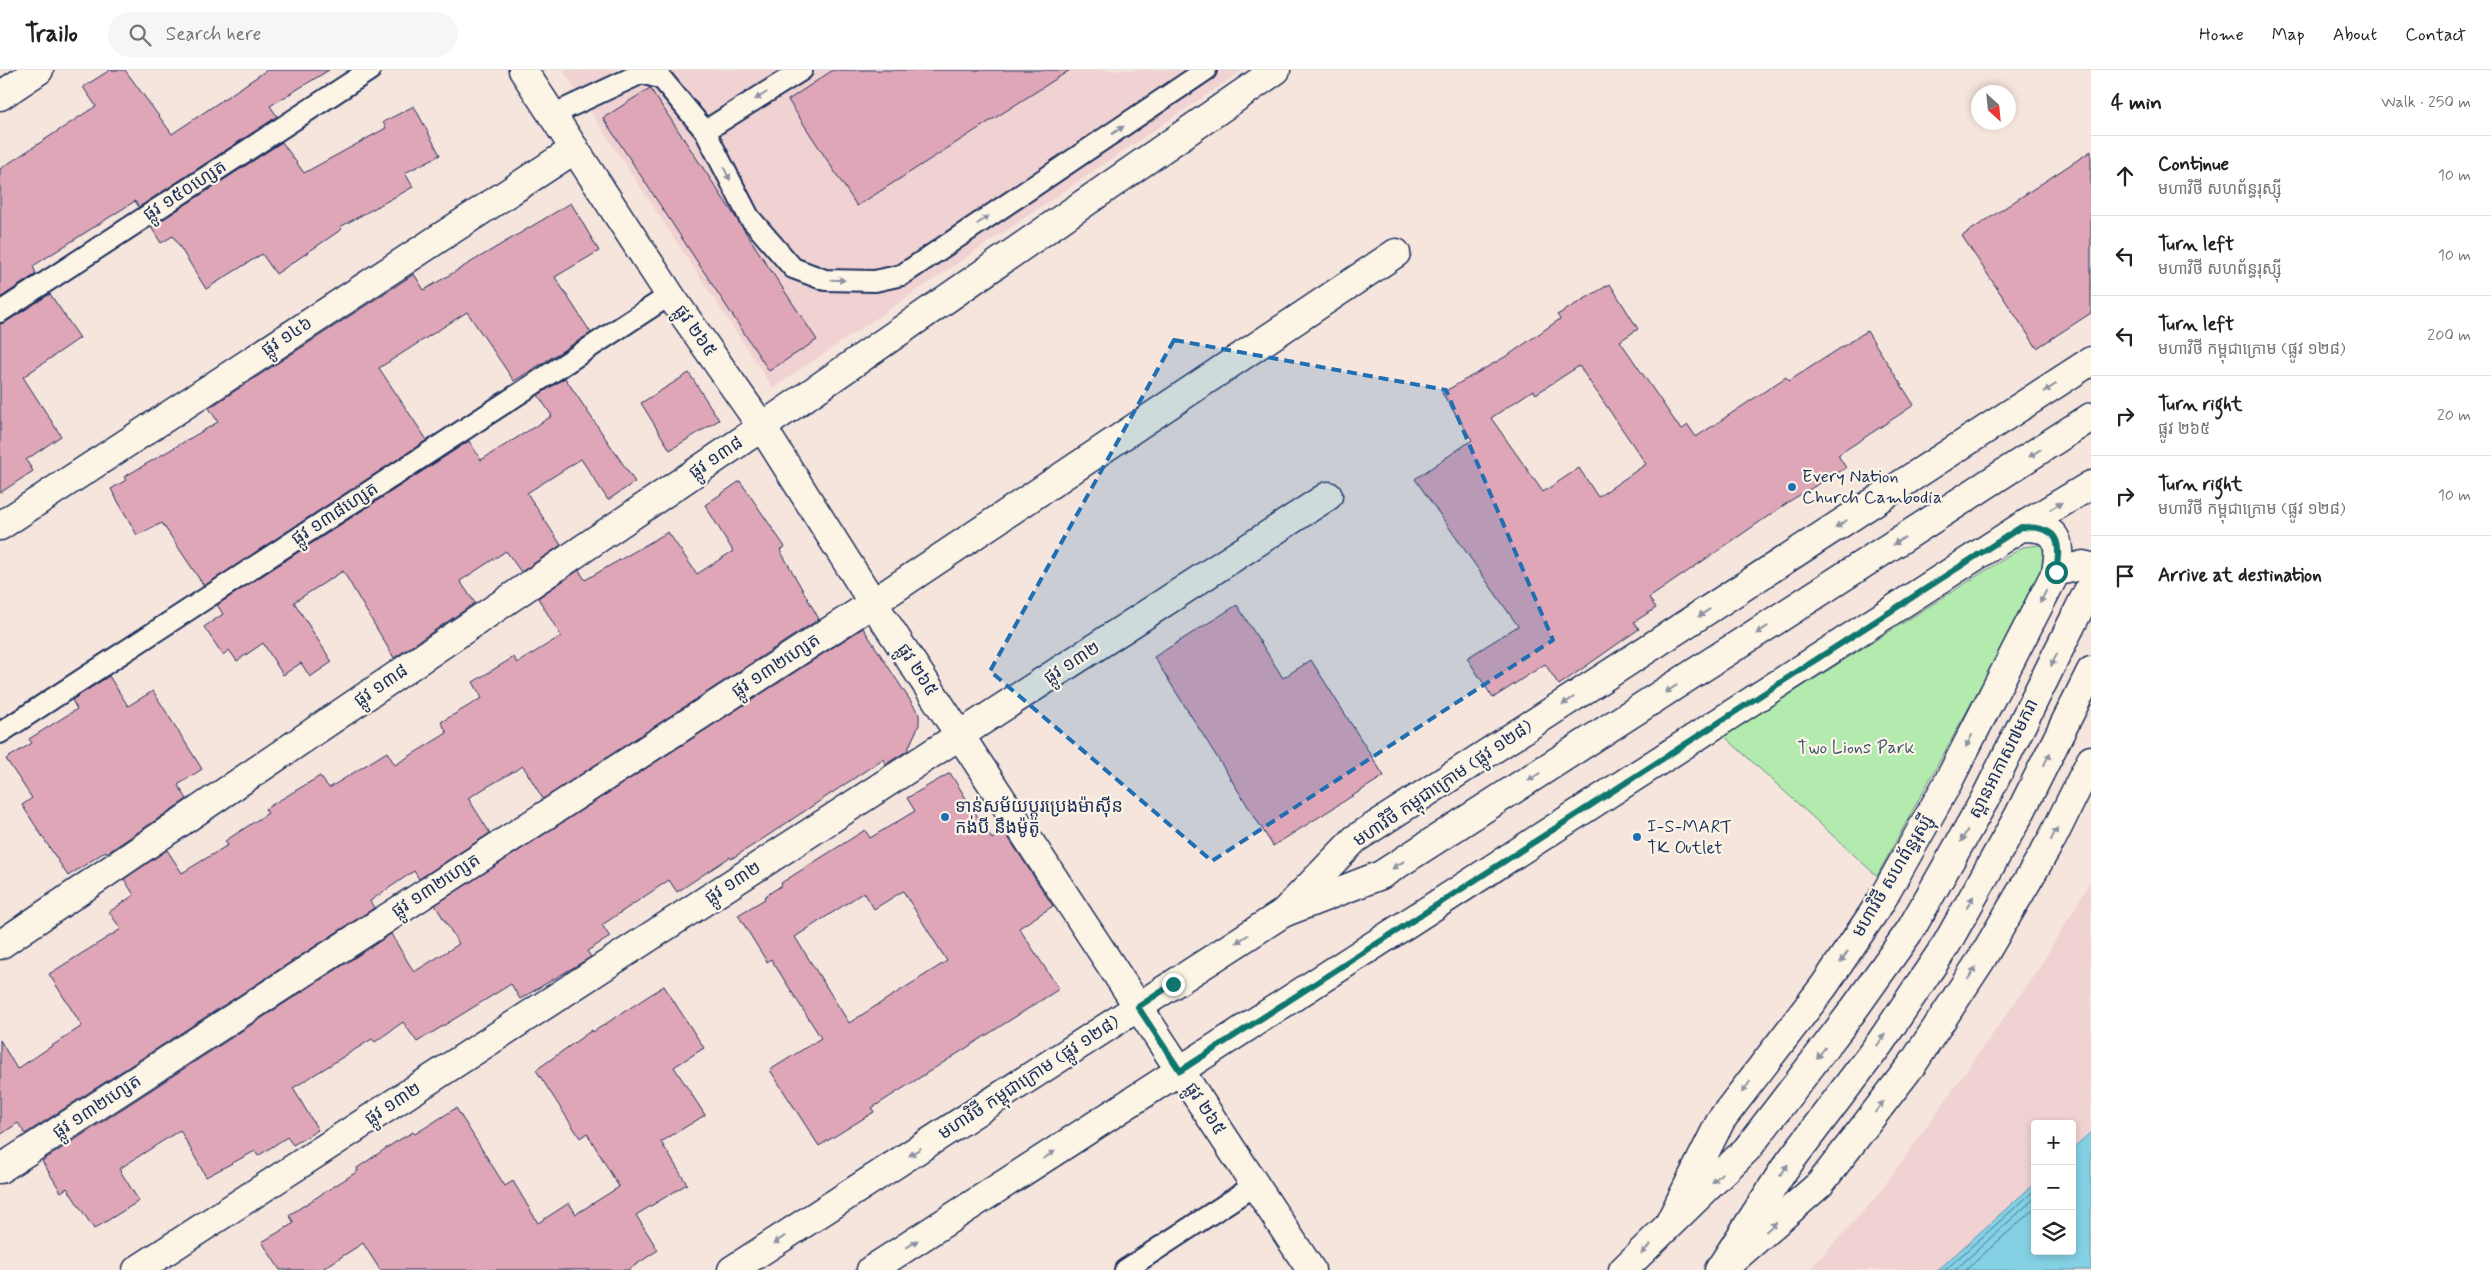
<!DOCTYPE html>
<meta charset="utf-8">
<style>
:root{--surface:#fff;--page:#f6f6f6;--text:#202124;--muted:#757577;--line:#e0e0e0}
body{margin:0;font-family:Mynerve,"Noto Sans Khmer",sans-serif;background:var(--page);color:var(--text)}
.controls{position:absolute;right:15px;bottom:15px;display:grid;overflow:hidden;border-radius:5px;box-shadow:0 2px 8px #0003}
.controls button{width:45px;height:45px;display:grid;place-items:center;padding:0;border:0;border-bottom:1px solid var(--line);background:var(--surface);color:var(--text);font:25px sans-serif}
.compass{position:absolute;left:1971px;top:15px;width:45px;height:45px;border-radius:50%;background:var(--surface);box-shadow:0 2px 8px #0003;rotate:153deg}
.stop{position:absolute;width:15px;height:15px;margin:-11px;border:4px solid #0f766e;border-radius:50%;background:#fff}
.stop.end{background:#0f766e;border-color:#fff;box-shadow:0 1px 5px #0008}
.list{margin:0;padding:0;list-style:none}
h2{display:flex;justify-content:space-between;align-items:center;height:65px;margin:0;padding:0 20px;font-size:21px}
h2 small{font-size:16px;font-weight:400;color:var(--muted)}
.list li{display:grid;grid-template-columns:32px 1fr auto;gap:15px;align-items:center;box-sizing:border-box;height:80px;padding:0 20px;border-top:1px solid var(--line)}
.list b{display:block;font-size:19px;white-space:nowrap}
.list p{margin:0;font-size:16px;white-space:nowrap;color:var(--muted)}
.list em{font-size:16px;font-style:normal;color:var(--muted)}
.icon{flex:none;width:28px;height:28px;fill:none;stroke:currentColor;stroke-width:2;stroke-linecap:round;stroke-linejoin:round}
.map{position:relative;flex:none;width:2091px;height:1200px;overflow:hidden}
header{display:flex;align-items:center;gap:30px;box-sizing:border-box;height:70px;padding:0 25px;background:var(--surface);border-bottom:1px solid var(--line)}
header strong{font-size:24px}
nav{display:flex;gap:28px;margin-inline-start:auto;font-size:18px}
.search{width:350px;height:45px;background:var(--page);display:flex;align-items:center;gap:12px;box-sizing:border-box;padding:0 18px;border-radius:28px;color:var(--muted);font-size:19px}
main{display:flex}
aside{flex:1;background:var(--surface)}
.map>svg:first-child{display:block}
</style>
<header>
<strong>Trailo</strong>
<div class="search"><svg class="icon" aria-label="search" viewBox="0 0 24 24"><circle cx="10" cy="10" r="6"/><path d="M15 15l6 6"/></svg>Search here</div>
<nav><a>Home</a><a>Map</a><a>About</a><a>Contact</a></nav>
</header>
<main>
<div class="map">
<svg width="2091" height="1200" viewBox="0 0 2091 1200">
<rect width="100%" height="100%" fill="#f6e5dc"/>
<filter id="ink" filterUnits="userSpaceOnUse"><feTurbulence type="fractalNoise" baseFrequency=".02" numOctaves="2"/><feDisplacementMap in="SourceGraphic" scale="10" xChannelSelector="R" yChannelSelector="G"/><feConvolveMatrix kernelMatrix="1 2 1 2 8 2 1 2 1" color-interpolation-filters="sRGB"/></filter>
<g filter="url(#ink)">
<path fill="#efd2d1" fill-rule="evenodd" d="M563 0H1243L773 318Z
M2091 811V1200H1809L1875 1129 2038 900ZM2035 1054H2072V1181H2035Z"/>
<path fill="#b3ebaf" stroke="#678d86" d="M2040 475 2049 486 2044 500 1877 806 1724 666 2023 477Z"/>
<path fill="#84d1e4" stroke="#5a90ae" d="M2091 1062V1200H1938L2035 1113V1181H2072V1079Z"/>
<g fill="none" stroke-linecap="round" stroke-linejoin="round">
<path stroke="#457094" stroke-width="1" d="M1945 1200 2035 1120
M1955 1200 2035 1128
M1966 1200 2035 1138"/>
</g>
<path fill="#dfa6b7" stroke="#1b2f5e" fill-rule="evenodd" d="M110 0H125L172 64 267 0H329L270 36 277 46 269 52 139 137 135 131 33 196 36 204 0 228V99L96 36 83 17Z
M833 0H1070L857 136 788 30Z
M650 18 817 270 769 301 603 48Z
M414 36 440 85 405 103 413 117 340 157 342 159 276 204 262 184 206 219 173 166 161 173 151 157 282 72 304 103 386 58 383 52Z
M2091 81V243L2037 278 1962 166Z
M571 133 599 181 555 207 591 263 514 311 467 242 379 298 427 370 204 516 162 453 137 465 111 419 126 410 124 407 218 352 209 338 414 204 424 220Z
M1610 214 1638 259 1620 271 1681 360 1688 355 1696 367 1786 307 1789 311 1867 261 1914 335 1838 385 1846 398 1793 429 1649 528 1656 538 1634 552 1639 559 1559 615 1545 594 1493 628 1467 588 1518 556 1415 409 1472 370 1442 323 1510 284 1560 249 1557 245ZM1579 296 1646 394 1598 427 1579 398 1543 422 1491 348 1533 320 1536 324Z
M50 224 80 268 23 307 61 366 26 390 33 401 0 423V254L6 252Z
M689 303 719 350 670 380 641 333Z
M565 308 635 412 608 430 581 389 527 423 561 475 521 502 506 481 460 511 475 533 394 588 343 501 294 532 332 592 310 607 301 593 283 605 263 573 237 591 229 580 223 585 204 557 223 544 217 535 469 371 481 390 552 346 538 325Z
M740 411 785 477 780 480 819 549 543 729 523 696 468 728 490 763 419 809 414 801 370 831 374 838 25 1064 18 1053 0 1065V970L17 999 82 956 49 904 121 859 109 842 134 825 124 809 167 780 182 803 228 775 225 771 268 743 265 739 320 706 329 718 387 682 395 695 447 663 441 652 482 628 473 612 514 587 517 593 561 566 538 528 579 500 585 510 668 462 697 504 733 481 705 435Z
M1237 535 1283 608 1311 590 1384 706 1273 776 1154 587Z
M863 558 919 644V655L907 681 886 694 883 689 755 774 731 789 730 787 677 822 669 810 602 855 610 867 587 881 591 887 520 929 511 914 417 972 403 952 375 972 372 969 293 1018 318 1060 293 1075 287 1067 258 1086 255 1081 206 1107 180 1060 119 1099 139 1131 94 1159 67 1118 61 1122 42 1091 391 864 414 902 459 874 435 835Z
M109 606 128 636 153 621 202 699 178 715 187 729 107 783 106 781 68 806 22 735 32 728 6 689 32 673 29 669 77 639 72 630Z
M950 703 992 769 1004 761 1053 836 1019 858 1059 919 872 1038 874 1042 819 1076 770 1000 821 968 771 889 767 892 738 845 765 829 764 827 782 815 781 813 865 760 870 768 915 741 907 728ZM903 821 947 891 849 953 795 867 864 822 874 839Z
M664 916 704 978 674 997 705 1045 661 1072 687 1114 636 1145 658 1180 628 1200H380L363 1173 321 1200H280L262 1172 294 1153 289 1145 358 1101 357 1098 394 1073 413 1062 415 1064 456 1038 505 1116 513 1111 538 1153 569 1133 576 1144 619 1117 587 1063 580 1068 536 1000 592 960 593 962Z"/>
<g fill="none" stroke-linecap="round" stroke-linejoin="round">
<defs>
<path id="service" d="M552 45 642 3 662 9 705 61 749 147 793 198 825 210 875 211 902 205 1206 0
M705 61 802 0
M0 242 370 0
M0 663 670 225
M1125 1200 1255 1115"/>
<path id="minor" d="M523 0 670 225 762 357 873 533 1311 1200
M0 26 39 0
M0 456 575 79
M0 875 762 357 1276 0
M0 1099 873 533 1396 183
M137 1200 1328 426"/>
<path id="secondary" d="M2056 502 2083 495 2091 497
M1670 1152 1721 1050 1824 916 1880 833 1946 716 2056 502C2062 468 2057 457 2021 457
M1726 1196 1820 1114 1914 992 1981 890 2052 769 2091 690
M732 1200 1283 843 1355 769 2091 291
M871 1200 2021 457 2091 415"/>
<path id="trunk" d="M1283 843 1381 805 2091 347
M1623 1200 1747 1079 1849 946 1911 859 1985 729 2091 515
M1719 1200 1785 1098 1880 973 1946 875 2019 745 2091 601"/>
</defs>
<use href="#service" stroke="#1b2f5e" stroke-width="24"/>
<use href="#minor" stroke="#1b2f5e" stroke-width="31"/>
<use href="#secondary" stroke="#1b2f5e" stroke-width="31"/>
<use href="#trunk" stroke="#1b2f5e" stroke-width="31"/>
<use href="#service" stroke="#fcf5e5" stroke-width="20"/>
<use href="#minor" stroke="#fcf5e5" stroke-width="28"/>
<use href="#secondary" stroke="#fcf5e5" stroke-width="28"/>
<use href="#trunk" stroke="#fcf5e5" stroke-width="28"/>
</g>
<defs><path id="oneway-solid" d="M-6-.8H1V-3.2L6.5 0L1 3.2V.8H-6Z" transform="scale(1.25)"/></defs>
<g fill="#8c92a2">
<use href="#oneway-solid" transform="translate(761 26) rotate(148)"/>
<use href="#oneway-solid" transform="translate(1118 60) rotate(-34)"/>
<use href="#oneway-solid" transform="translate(727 104) rotate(63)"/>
<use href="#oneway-solid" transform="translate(983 150) rotate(-34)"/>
<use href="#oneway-solid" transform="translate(838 210) rotate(2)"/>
<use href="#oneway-solid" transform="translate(2050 318) rotate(147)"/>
<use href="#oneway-solid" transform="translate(2035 383) rotate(147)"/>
<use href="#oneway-solid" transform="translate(2056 436) rotate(-31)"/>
<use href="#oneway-solid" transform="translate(1841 454) rotate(147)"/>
<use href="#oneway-solid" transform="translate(1899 471) rotate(147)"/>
<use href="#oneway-solid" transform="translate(2043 527) rotate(117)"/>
<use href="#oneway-solid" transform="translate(1704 543) rotate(147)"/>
<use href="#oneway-solid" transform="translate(1762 560) rotate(147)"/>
<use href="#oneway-solid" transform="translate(2054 590) rotate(116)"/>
<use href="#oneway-solid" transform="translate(1671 619) rotate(147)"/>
<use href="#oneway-solid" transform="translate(1568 631) rotate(147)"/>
<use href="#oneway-solid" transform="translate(1969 671) rotate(117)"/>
<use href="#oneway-solid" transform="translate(2047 689) rotate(-63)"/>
<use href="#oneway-solid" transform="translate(1534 707) rotate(147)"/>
<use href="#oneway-solid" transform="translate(2054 764) rotate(-63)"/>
<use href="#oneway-solid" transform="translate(1964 766) rotate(120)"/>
<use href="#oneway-solid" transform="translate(1398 795) rotate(147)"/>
<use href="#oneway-solid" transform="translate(1970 832) rotate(-61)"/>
<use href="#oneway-solid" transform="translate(1242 869) rotate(147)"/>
<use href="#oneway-solid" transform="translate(1844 887) rotate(124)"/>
<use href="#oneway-solid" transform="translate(1972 903) rotate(-57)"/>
<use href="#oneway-solid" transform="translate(1881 970) rotate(-55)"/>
<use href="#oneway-solid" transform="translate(1821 983) rotate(127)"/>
<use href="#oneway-solid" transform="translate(1746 1017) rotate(127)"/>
<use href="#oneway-solid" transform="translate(1879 1037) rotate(-53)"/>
<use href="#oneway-solid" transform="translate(915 1082) rotate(147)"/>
<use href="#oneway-solid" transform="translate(1049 1085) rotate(-33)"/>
<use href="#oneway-solid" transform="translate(1784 1100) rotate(-56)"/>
<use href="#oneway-solid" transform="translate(1717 1108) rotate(136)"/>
<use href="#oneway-solid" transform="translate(1771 1157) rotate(-41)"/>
<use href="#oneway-solid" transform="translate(779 1170) rotate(147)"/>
<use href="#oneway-solid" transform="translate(912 1174) rotate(-33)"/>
<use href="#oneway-solid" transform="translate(1646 1179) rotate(135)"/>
</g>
</g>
<g fill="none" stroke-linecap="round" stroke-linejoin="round" filter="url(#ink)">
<path stroke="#0f766e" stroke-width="6" d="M1173 914 1138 937 1180 1001 2021 457C2057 457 2062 468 2056 502"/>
</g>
<path fill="#1f6fb2" fill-opacity="0.2" stroke="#1f6fb2" stroke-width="4" stroke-dasharray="10 6" stroke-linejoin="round" d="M1174 270 1446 320 1553 570 1212 791 990 601Z"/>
<g fill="#1f6fb2" stroke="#fcf5e5" stroke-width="2">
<circle cx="1792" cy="417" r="5"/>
<circle cx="945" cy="747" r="5"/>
<circle cx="1637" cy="767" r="5"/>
</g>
<g text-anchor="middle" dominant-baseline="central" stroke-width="4.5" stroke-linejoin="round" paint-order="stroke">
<g font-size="18" fill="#1b2f5e" stroke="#fcf5e5">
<text transform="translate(185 121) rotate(-33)">ផ្លូវ ១៥០ហ្សេត</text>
<text transform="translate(695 261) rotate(55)">ផ្លូវ ២៦៥</text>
<text transform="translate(287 267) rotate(-33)">ផ្លូវ ១៤៦</text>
<text transform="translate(716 388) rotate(-34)">ផ្លូវ ១៣៨</text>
<text transform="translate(335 444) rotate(-33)">ផ្លូវ ១៣៨ហ្សេត</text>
<text transform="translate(1072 593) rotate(-33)">ផ្លូវ ១៣២</text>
<text transform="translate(776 596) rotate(-33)">ផ្លូវ ១៣២ហ្សេត</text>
<text transform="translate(917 600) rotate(57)">ផ្លូវ ២៦៥</text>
<text transform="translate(381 616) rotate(-34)">ផ្លូវ ១៣៨</text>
<text transform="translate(2004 689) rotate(-63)">ស្ពានអាកាស៧មករា</text>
<text transform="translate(1443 714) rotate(-34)">មហាវិថី កម្ពុជាក្រោម (ផ្លូវ ១២៨)</text>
<text transform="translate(1893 806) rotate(-59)">មហាវិថី សហព័ន្ធរុស្ស៊ី</text>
<text transform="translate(733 813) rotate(-33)">ផ្លូវ ១៣២</text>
<text transform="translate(436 816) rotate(-33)">ផ្លូវ ១៣២ហ្សេត</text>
<text transform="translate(1029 1008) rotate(-33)">មហាវិថី កម្ពុជាក្រោម (ផ្លូវ ១២៨)</text>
<text transform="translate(393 1034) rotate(-33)">ផ្លូវ ១៣២</text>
<text transform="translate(97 1037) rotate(-33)">ផ្លូវ ១៣២ហ្សេត</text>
<text transform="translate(1205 1039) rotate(57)">ផ្លូវ ២៦៥</text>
</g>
<g font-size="18" fill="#1b2f5e" stroke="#fcf5e5" text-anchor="start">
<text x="1802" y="407">Every Nation<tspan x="1802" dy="21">Church Cambodia</tspan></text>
<text x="955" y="737">ទាន់សម័យប្តូរប្រេងម៉ាសុីន<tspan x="955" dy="21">កង់បី នឹងម៉ូតូ</tspan></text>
<text x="1647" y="757">I-S-MART<tspan x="1647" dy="21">TK Outlet</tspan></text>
</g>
<g font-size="18" fill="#39556e" stroke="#fcf5e5">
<text x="1856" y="678">Two Lions Park</text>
</g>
</g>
</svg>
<div class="controls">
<button>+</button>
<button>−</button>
<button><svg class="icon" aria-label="layers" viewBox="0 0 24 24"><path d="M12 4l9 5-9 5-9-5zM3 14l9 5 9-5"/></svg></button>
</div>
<svg class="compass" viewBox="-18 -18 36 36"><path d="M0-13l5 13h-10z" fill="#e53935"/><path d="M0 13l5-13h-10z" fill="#757577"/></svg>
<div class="stop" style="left:2056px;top:502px"></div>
<div class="stop end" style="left:1173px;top:914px"></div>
</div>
<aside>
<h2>4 min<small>Walk · 250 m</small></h2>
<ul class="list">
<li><svg class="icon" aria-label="ahead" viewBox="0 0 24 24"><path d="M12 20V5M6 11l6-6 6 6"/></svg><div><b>Continue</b><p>មហាវិថី សហព័ន្ធរុស្ស៊ី</p></div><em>10 m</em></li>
<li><svg class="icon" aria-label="left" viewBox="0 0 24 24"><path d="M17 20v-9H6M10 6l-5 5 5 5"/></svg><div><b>Turn left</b><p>មហាវិថី សហព័ន្ធរុស្ស៊ី</p></div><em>10 m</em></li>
<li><svg class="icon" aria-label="left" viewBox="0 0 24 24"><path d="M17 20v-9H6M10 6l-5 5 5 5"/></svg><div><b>Turn left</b><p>មហាវិថី កម្ពុជាក្រោម (ផ្លូវ ១២៨)</p></div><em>200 m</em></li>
<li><svg class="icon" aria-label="right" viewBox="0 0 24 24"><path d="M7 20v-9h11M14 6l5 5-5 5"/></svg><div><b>Turn right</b><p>ផ្លូវ ២៦៥</p></div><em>20 m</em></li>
<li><svg class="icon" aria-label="right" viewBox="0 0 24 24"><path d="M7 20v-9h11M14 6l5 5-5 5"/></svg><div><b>Turn right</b><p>មហាវិថី កម្ពុជាក្រោម (ផ្លូវ ១២៨)</p></div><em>10 m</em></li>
<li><svg class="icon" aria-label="arrive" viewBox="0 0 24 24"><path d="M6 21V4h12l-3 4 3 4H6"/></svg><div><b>Arrive at destination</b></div></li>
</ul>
</aside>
</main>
